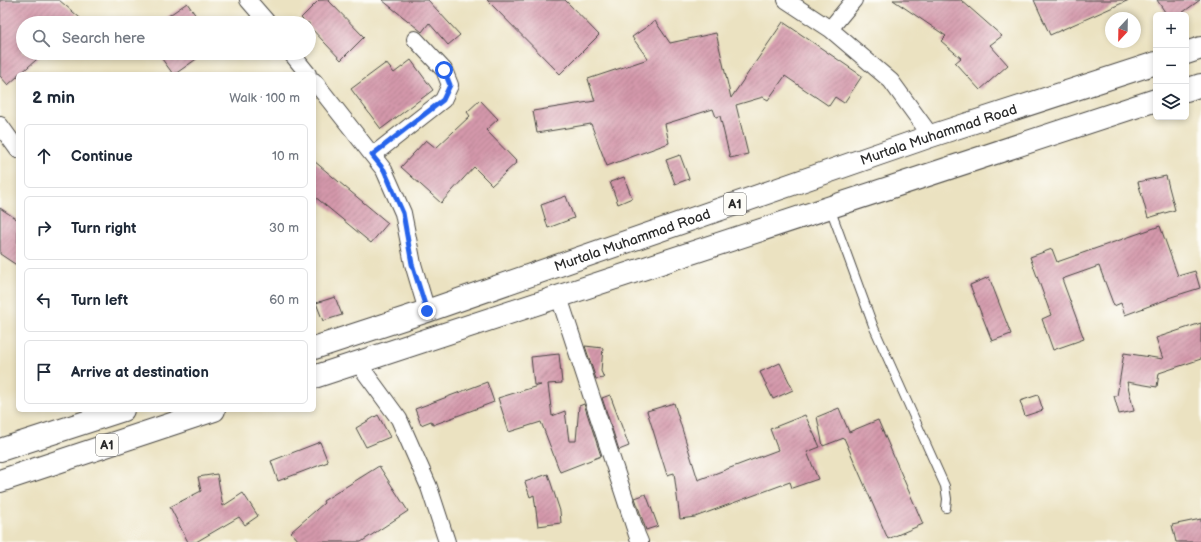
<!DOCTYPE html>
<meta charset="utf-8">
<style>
:root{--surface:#fff;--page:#f6f6f7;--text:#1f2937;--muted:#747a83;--line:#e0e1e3}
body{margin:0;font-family:"Balsamiq Sans",sans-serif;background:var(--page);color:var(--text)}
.controls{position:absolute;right:12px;top:12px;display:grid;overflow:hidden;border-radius:6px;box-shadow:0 2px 6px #0003}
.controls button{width:36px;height:36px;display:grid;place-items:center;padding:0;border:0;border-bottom:1px solid var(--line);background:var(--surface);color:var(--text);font:20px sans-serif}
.compass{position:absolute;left:1105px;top:12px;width:36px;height:36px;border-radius:50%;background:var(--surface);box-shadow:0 2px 6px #0003;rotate:202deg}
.stop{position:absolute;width:12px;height:12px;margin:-9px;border:3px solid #2563eb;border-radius:50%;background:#fff}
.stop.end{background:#2563eb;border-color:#fff;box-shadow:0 1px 4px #0008}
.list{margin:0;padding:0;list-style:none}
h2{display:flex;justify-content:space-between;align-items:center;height:52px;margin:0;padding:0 16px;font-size:17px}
h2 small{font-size:13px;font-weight:400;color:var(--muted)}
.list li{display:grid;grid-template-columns:26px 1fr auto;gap:12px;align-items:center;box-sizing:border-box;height:64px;margin:0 8px 8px;padding:0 8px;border:1px solid var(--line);border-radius:6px}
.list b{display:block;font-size:15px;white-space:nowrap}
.list em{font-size:13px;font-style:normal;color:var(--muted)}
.icon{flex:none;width:22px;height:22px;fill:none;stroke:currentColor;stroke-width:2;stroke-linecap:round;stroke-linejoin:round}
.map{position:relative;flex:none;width:1201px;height:542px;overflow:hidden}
.search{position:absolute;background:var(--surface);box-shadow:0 2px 6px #0003;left:16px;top:16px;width:300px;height:44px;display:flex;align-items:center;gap:10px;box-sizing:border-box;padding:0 14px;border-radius:22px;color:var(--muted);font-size:15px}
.panel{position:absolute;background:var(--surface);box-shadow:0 2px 6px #0003;left:16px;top:72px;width:300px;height:340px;border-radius:6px}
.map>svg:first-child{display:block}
</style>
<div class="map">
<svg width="1201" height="542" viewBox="0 0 1201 542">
<defs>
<pattern id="building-hatch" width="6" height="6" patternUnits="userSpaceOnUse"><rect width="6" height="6" fill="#d498ab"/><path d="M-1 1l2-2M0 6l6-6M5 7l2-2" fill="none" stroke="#ac7c8b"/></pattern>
</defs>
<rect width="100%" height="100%" fill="#fdfcf7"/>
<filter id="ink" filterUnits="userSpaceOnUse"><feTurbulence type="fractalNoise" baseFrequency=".025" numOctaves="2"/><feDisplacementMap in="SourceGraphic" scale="8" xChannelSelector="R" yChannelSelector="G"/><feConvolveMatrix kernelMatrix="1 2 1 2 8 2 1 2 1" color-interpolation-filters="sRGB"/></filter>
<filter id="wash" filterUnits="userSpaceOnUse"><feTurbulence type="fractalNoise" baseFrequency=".012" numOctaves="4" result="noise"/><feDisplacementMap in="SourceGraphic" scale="16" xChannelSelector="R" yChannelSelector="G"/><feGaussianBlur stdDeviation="0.9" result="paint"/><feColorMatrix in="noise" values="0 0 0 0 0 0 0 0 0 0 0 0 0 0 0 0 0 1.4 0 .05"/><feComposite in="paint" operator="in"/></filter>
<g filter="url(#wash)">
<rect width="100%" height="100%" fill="#ebe2c1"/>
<g id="blocks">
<path fill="url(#building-hatch)" d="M0 0H59L86 23H23V53H44L20 74H18V76L8 85 0 76Z
M319 0H328L364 37 341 60 309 26V23H306L301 18Z
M382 0H428L460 35 448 45 429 23 422 32Z
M487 0H565L599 35 560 74Z
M893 0H961L1002 36 990 45 1008 65 980 90 955 63 961 58 941 41 946 36Z
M1034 0H1129L1050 35Z
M1157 0H1200L1179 15H1167Z
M187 3 201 23H158Z
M655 21 670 43 716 33 731 98 783 22 862 76 844 103 835 97 829 106 785 76 768 100 763 97 736 105 748 154 730 158 720 116 716 117 713 109 665 124 669 143 607 166 591 124 537 133 533 111 595 101 588 79 648 59 632 37Z
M171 53H205L175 74H173L162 59Z
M411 60 433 90 381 129 351 89 386 63 394 73Z
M480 100 498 119 486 130 517 162 492 185 474 167 441 203 401 167 426 140 436 148 470 116 467 112Z
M680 155 689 179 675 184 666 160Z
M314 161 388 223 371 243 314 196Z
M1166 176 1175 210 1148 218 1138 182Z
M624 177 632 198 618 204 610 182Z
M566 196 574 218 548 228 541 205Z
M0 208 18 220V266L0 254Z
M1160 226 1178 276 1195 271 1200 288 1168 298V299L1125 315 1121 303 1114 306 1099 266 1062 279 1084 339 1053 350 1042 319 1051 315 1030 257 1052 249 1057 262Z
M989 277 1011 334 992 341 970 285Z
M335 297 342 315 323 321 316 303Z
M1201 323V359L1159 373 1157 387 1127 382 1134 411 1119 414 1114 396H1117L1124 353 1163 359 1156 338Z
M585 346 603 348 601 371 604 378 596 379Z
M559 354 562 383 548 384 552 416 565 411 569 441H576L579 406 584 404 601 456 560 472 541 422 509 432 498 398 541 385H534L531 357Z
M780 363 793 390 773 399 760 372Z
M487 382 494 402 433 425 431 421 421 425 415 409Z
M610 395 629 446 619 450 602 398Z
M1038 395 1043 410 1025 416 1020 401Z
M674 403 698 480 778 450 770 429 805 415 820 447 807 452 818 479 792 488 790 482 695 517 680 519 674 473 667 475 647 411Z
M839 408 849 432 878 420 923 524 888 539 844 438 823 446 817 417Z
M378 415 390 437 366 447 356 428Z
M320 442 328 462 278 481 271 461Z
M379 466 408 511 361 542H300L291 532 324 503 323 501Z
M217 474 223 506 243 493 258 516 245 525 239 517 196 542H188L170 507 201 491 198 477Z
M548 474 560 511 561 523 538 526 534 495 530 497 525 482Z
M646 494 658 526 646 530 635 498Z
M1201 519V542H1176L1172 525Z"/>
</g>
</g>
<g filter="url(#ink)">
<use href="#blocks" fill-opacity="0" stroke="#484642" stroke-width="1"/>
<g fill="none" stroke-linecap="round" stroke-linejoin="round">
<defs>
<path id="lane" d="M830 208 874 328 945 486 947 499 946 508"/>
<path id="street" d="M248 0 268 23
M786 0 830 29 891 81 931 136
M830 29 854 0
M291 53 308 74
M314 81 384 170 403 213 413 264 427 311
M0 125 18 150
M373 155 443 100 450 85 444 70 415 39
M559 297 637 535 640 542
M358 363 399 419 429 487 447 542"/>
<g id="highway">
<path d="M1186 53 1201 48"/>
<path d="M1186 90 1201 85"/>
<path id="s1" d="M314 348 427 311 931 136 1156 63"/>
<path d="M314 377 1156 100"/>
<path d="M0 450 123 410"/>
<path d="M0 481 214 410"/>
</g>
</defs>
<use href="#lane" stroke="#484642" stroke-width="10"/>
<use href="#street" stroke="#484642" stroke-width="18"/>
<use href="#highway" stroke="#484642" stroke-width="24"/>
<use href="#lane" stroke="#fff" stroke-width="8"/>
<use href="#street" stroke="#fff" stroke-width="16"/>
<use href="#highway" stroke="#fff" stroke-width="22"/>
</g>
</g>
<g fill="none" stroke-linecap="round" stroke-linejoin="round" filter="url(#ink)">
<path stroke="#2563eb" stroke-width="5" d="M427 311 412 264 403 213 384 170 372 155 443 100 450 85 444 70"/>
</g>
<g text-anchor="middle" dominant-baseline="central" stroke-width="3" stroke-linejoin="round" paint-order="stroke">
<g fill="#fdfcf7" stroke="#6a6a68" stroke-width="1">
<rect x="724" y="193" width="22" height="22" rx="3"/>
<rect x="96" y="434" width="22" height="22" rx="3"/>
</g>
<g font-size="13" font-weight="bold" fill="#2b2b2b">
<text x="735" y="204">A1</text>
<text x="107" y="445">A1</text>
</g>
<g font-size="14" fill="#2b2b2b" stroke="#fdfcf7">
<text stroke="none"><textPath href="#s1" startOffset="660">Murtala Muhammad Road</textPath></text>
<text stroke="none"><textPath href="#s1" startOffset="336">Murtala Muhammad Road</textPath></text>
</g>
</g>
</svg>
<div class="controls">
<button>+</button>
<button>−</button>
<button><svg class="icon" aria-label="layers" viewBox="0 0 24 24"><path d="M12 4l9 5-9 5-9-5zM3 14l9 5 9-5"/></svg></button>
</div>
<svg class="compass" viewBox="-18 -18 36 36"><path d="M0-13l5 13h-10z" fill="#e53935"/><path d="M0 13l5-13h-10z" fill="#747a83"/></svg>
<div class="stop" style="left:444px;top:70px"></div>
<div class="stop end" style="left:427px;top:311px"></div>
<div class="search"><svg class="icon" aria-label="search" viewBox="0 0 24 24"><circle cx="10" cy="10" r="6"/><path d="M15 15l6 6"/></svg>Search here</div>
<section class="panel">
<h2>2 min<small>Walk · 100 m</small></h2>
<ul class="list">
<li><svg class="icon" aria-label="ahead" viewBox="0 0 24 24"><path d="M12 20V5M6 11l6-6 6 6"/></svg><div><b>Continue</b></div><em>10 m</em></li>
<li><svg class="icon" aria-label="right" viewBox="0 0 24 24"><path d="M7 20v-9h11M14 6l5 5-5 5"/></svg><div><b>Turn right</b></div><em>30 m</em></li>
<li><svg class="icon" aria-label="left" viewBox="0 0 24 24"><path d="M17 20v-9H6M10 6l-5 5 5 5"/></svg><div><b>Turn left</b></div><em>60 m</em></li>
<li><svg class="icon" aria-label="arrive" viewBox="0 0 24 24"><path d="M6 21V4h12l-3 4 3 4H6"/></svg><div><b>Arrive at destination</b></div></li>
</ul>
</section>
</div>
